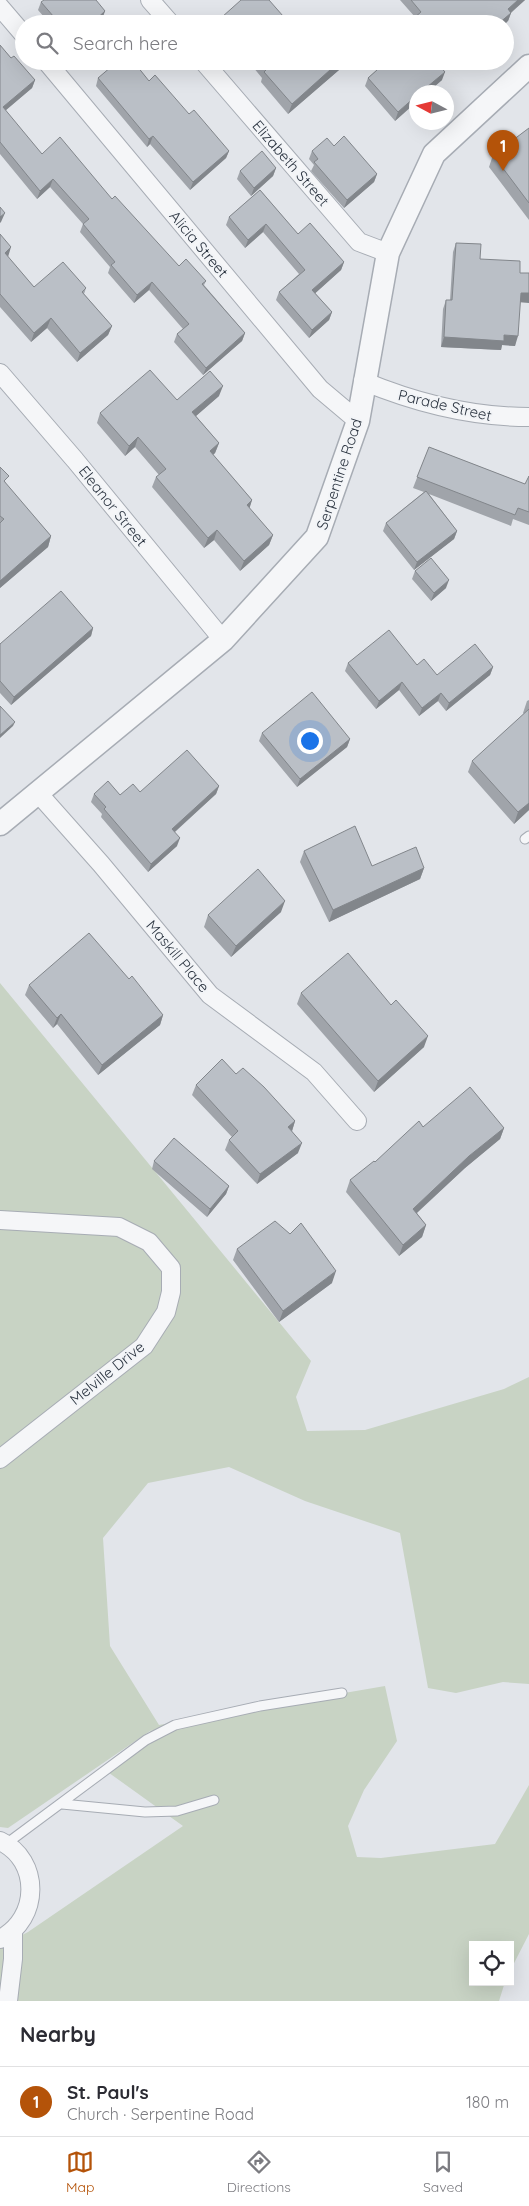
<!DOCTYPE html>
<meta charset="utf-8">
<style>
:root{--surface:#fff;--page:#f7f7f7;--text:#2b2b33;--muted:#7c7c81;--line:#e1e1e2;--accent:#b45309}
body{margin:0;font-family:Quicksand,sans-serif;background:var(--page);color:var(--text)}
.controls{position:absolute;right:15px;bottom:15px;display:grid;overflow:hidden;border-radius:0px;box-shadow:0 5px 20px #0002}
.controls button{width:45px;height:45px;display:grid;place-items:center;padding:0;border:0;border-bottom:1px solid var(--line);background:var(--surface);color:var(--text);font:25px sans-serif}
.compass{position:absolute;left:409px;top:85px;width:45px;height:45px;border-radius:50%;background:var(--surface);box-shadow:0 5px 20px #0002;rotate:277deg}
.you{position:absolute;left:309px;top:740px;width:18px;height:18px;margin:-12px;border:4px solid #fff;border-radius:50%;background:#1a73e8;box-shadow:0 0 0 8px #1a73e833}
.badge{display:grid;place-items:center;width:32px;height:32px;border-radius:50%;background:var(--accent);color:#fff;font-size:16px;font-weight:700}
.pin{position:absolute;translate:-50% -41px;filter:drop-shadow(0 1px 2px #0008)}
.pin::after{content:'';position:absolute;top:26px;width:18px;height:15px;background:inherit;clip-path:polygon(0 0,100% 0,50% 100%)}
.list{margin:0;padding:0;list-style:none}
h2{display:flex;justify-content:space-between;align-items:center;height:65px;margin:0;padding:0 20px;font-size:21px}
h2 small{font-size:16px;font-weight:400;color:var(--muted)}
.list li{display:grid;grid-template-columns:32px 1fr auto;gap:15px;align-items:center;box-sizing:border-box;height:70px;padding:0 20px;border-top:1px solid var(--line)}
.list b{display:block;font-size:19px;white-space:nowrap}
.list p{margin:0;font-size:16px;white-space:nowrap;color:var(--muted)}
.list em{font-size:16px;font-style:normal;color:var(--muted)}
.icon{flex:none;width:28px;height:28px;fill:none;stroke:currentColor;stroke-width:2;stroke-linecap:round;stroke-linejoin:round}
.map{position:relative;flex:none;width:529px;height:2001px;overflow:hidden}
.search{position:absolute;background:var(--surface);box-shadow:0 5px 20px #0002;left:15px;right:15px;top:15px;height:55px;display:flex;align-items:center;gap:12px;box-sizing:border-box;padding:0 18px;border-radius:28px;color:var(--muted);font-size:19px}
.sheet{height:135px;background:var(--surface)}
nav{display:flex;justify-content:space-around;align-items:center;box-sizing:border-box;height:70px;border-top:1px solid var(--line);background:var(--surface);font-size:14px;color:var(--muted)}
nav a{display:grid;justify-items:center;gap:2px}
nav .on{color:var(--accent)}
.map>svg:first-child{display:block}
</style>
<div class="map">
<svg width="529" height="2001" viewBox="0 0 529 2001">
<rect width="100%" height="100%" fill="#e2e5ea"/>
<path fill="#c8d3c4" d="M0 983 311 1361 296 1397 307 1431 365 1430 504 1389 529 1377V1684L503 1682 456 1693 428 1688 400 1533 305 1501 229 1467 148 1483 103 1538 110 1646 159 1725 385 1686 397 1741 364 1790 348 1826 357 1857 381 1858 495 1844 529 1785V1934L510 1971V1945H473V1982H505L499 2001H0V1946L28 1932 183 1826 105 1770 153 1729 8 1828 0 1827Z"/>
<g fill="none" stroke-linecap="round" stroke-linejoin="round">
<defs>
<path id="service" d="M525 839 529 836
M62 1804 145 1812 177 1811 214 1800
M6 1844 146 1740 175 1725 260 1706 342 1693"/>
<path id="minor" d="M150 0 171 24
M0 7 24 35
M46 61 320 389 358 421
M203 61 359 242 388 253
M0 373 75 460 223 640
M363 381C416 403 472 417 529 417
M38 793 101 864 210 995 314 1072 357 1121
M0 1220 119 1227 149 1242 171 1268V1292L166 1312 144 1346 0 1459
M0 1841C41 1860 40 1919 0 1939
M8 2001 13 1959V1931"/>
<path id="tertiary" d="M0 824 223 640 317 537 358 421 388 253 434 154 529 66"/>
</defs>
<use href="#service" stroke="#a7acb4" stroke-width="11"/>
<use href="#minor" stroke="#a7acb4" stroke-width="20"/>
<use href="#tertiary" stroke="#a7acb4" stroke-width="25"/>
<use href="#service" stroke="#f5f6f8" stroke-width="9"/>
<use href="#minor" stroke="#f5f6f8" stroke-width="18"/>
<use href="#tertiary" stroke="#f5f6f8" stroke-width="22"/>
</g>
<path fill="#a0a4aa" d="M400 0H525L511 13 508 21 415 17Z
M41 2 105 11 102 19 97 24H50L38 10Z
M222 17 290 24H219Z
M0 45 11 58 35 80 32 88 5 111 42 154 112 199 179 266 206 281 204 285 245 333 242 341 203 375 174 342 177 334 183 329 149 290 134 303 108 273 110 267 80 232 83 224 50 187 37 199 0 154Z
M248 61H342L339 70 288 114 261 82 262 78Z
M384 61H448L441 67 442 80 395 121 365 86 368 78 385 63Z
M98 78 149 81 189 114 229 151 226 158 190 190 150 144 147 147 96 86Z
M529 128V220L489 167 493 155Z
M334 146 377 174 374 182 344 208 311 171 314 165 309 159 312 151Z
M276 168 273 176 251 196 237 179 240 171Z
M260 190 298 234 344 262 341 270 315 293 332 312 329 320 309 338 276 300 279 292 299 274 263 232 245 248 226 225 229 217Z
M0 234 8 257 34 287 86 288 84 294 112 326 108 335 77 362 47 328 31 342 0 307Z
M456 243 480 259 520 273V303L515 346 502 345 501 350 441 347 443 309 446 300H450L453 252Z
M219 396 196 416 219 443 215 453 213 455 252 500 249 508 273 535 269 545 240 571 214 540 204 548 152 487 156 477 159 475 135 447 125 456 97 423 100 413 177 400Z
M429 447 525 484 529 476V525L513 519 511 526 429 494 457 531 454 539 414 570 383 531 386 523 424 492 413 488Z
M0 467 6 484 51 536 48 547 0 588Z
M415 571 446 588 431 601 412 579Z
M93 628 91 636 11 705 0 693V644Z
M348 663 417 665 437 675 493 667 490 675 446 711 438 701 419 716 399 690 376 709 345 671Z
M529 700V810L514 824 468 772 472 761 524 714 523 713 527 701Z
M262 733 350 739 347 747 297 787 259 741Z
M219 786 216 794 175 832 177 846 148 872 101 817 102 814 91 802 94 794 120 795 140 792Z
M304 851 372 866 424 868 420 879 329 922 300 862Z
M281 912 231 957 204 927 208 915Z
M129 979 163 1015 160 1025 98 1075 57 1024 53 1028 25 995 29 985Z
M301 993 424 1047 374 1092 297 1004Z
M236 1074 295 1121 292 1131 298 1153 257 1184 225 1150 229 1140 232 1137 192 1095 196 1085Z
M423 1127 504 1128 500 1139 465 1168 417 1213 426 1225 422 1237 399 1256 346 1192 350 1180Z
M154 1161 229 1186 226 1194 207 1217 152 1169Z
M237 1249 332 1283 279 1322 233 1260Z"/>
<path fill="#82868b" d="M518 0H525L508 15 511 13 508 21 505 24H498L508 9Z
M105 11 102 19 97 24H91Z
M340 61H342L339 70 288 114 292 104Z
M441 61H448L435 72 438 64Z
M445 72 442 80 428 92H421Z
M35 80 32 88 0 115 3 107Z
M416 96V102L395 121 398 112Z
M153 136 150 144 147 147 149 139Z
M229 151 226 158 190 190 193 182Z
M276 168 273 176 251 196 254 188Z
M377 174 374 182 344 208 347 200Z
M53 179 50 187 37 199 40 191Z
M5 213 1 222 0 223V217Z
M266 224 263 232 245 248 248 240Z
M11 247 8 257 5 253Z
M344 262 341 270 310 298 312 290Z
M152 282 149 290 134 303 137 295Z
M521 293H529V303L517 302Z
M332 312 329 320 309 338 312 330Z
M51 318 47 328 31 342 34 333Z
M112 326 108 335 77 362 80 353Z
M245 333 242 341 203 375 206 368Z
M504 335 518 336 515 346 502 345 501 350 441 347 444 337Z
M223 386 219 396 189 422 192 412Z
M138 437 135 447 125 456 129 446Z
M219 443 215 453 206 461 210 451Z
M252 500 249 510 247 505Z
M217 530 214 540 204 548 208 538Z
M457 531 454 539 414 570 417 562Z
M273 535 269 545 240 571 244 561Z
M51 536 48 547 0 588V581Z
M449 580 446 588 431 601 434 593Z
M93 628 91 636 11 705 14 697Z
M493 667 490 675 446 711 449 703Z
M402 682 399 690 376 709 379 701Z
M441 693 438 701 419 716 422 708Z
M15 722 13 726 0 738V735Z
M350 739 347 747 297 787 300 779Z
M219 786 216 794 169 837 172 829Z
M529 803V810L514 824 518 812Z
M180 838 177 846 148 872 151 864Z
M424 868 420 879 329 922 333 910Z
M285 901 281 912 231 957 236 946Z
M61 1014 57 1024 53 1028 57 1018Z
M163 1015 160 1025 98 1075 102 1065Z
M428 1036 424 1047 374 1092 378 1081Z
M295 1121 292 1131 288 1127Z
M504 1128 500 1139 465 1168 409 1220 413 1209 469 1156Z
M302 1143 298 1153 257 1184 260 1174Z
M229 1186 226 1194 207 1217 210 1209Z
M426 1225 422 1237 399 1256 403 1245Z
M336 1271 332 1283 279 1322 283 1311Z"/>
<path fill="#babfc6" stroke="#82868b" d="M44 0H96L105 11 91 24H60L41 2Z
M241 0H269L290 24H228L222 17Z
M411 0H518L508 9 511 13 498 24H407L421 12Z
M0 45 11 58 14 56 35 80 3 107 42 154 60 137 112 199 115 196 179 266 186 259 206 281 202 284 245 333 206 368 177 334 189 324 152 282 137 295 111 265 115 262 83 224 89 219 53 179 40 191 0 142Z
M118 61H133L149 81 155 75 189 114 194 110 229 151 193 182 153 136 149 139 98 78Z
M260 61H340L292 104 264 72 267 69Z
M387 61H441L438 64 445 72 421 92H416V96L398 112 368 78Z
M529 128V203L493 155Z
M344 136 377 174 347 200 314 162 318 159 312 151 327 138 334 146Z
M262 151 276 168 254 188 240 171Z
M260 190 298 234 310 223 344 262 312 290 332 312 312 330 279 292 305 270 266 224 248 240 229 217Z
M0 207 5 213 0 217Z
M0 234 11 247 5 253 34 287 63 262 86 288 82 292 112 326 80 353 51 318 34 333 0 294Z
M456 243 481 244 480 259 520 261V273H529V293H521L518 336 504 335V341L444 337 446 300H452Z
M150 370 177 400 210 371 223 386 192 412 219 443 210 451 252 500 247 505 273 535 244 561 217 530 208 538 156 477 166 469 138 437 129 446 100 413Z
M429 447 525 484 529 476V512L518 508 515 515 417 477Z
M0 467 9 476 4 481 51 536 0 581V523L4 519 0 516Z
M426 491 457 531 417 562 386 523Z
M431 558 449 580 434 593 415 571Z
M61 591 93 628 14 697 0 681V644Z
M389 630 417 665 424 659 437 675 475 644 493 667 449 703 441 693 422 708 402 682 379 701 348 663Z
M312 692 350 739 300 779 262 733Z
M0 706 15 722 0 735Z
M529 709V803L518 812 472 761Z
M187 750 219 786 172 829 180 838 151 864 104 809 106 807 94 794 108 781 120 795 133 784 140 792Z
M355 826 372 866 416 847 424 868 333 910 304 851Z
M258 869 285 901 236 946 208 915Z
M89 933 129 979 132 976 163 1015 102 1065 61 1014 57 1018 29 985Z
M348 953 391 1005 396 1000 428 1036 378 1081 301 993Z
M222 1059 236 1074 243 1068 264 1087 295 1121 288 1127 302 1143 260 1174 229 1140 238 1131 196 1085Z
M470 1087 504 1128 469 1156 413 1209 426 1225 403 1245 350 1180 374 1161 375 1162 419 1121 423 1127Z
M174 1138 229 1186 210 1209 154 1161Z
M275 1221 290 1234 301 1223 336 1271 283 1311 237 1249Z"/>
<g text-anchor="middle" dominant-baseline="central" stroke-width="4" stroke-linejoin="round" paint-order="stroke">
<g font-size="15" fill="#2b3440" stroke="#f2f4f7">
<text transform="translate(291 163) rotate(49)">Elizabeth Street</text>
<text transform="translate(199 244) rotate(50)">Alicia Street</text>
<text transform="translate(445 405) rotate(13)">Parade Street</text>
<text transform="translate(339 474) rotate(-72)">Serpentine Road</text>
<text transform="translate(113 506) rotate(51)">Eleanor Street</text>
<text transform="translate(178 956) rotate(50)">Maskill Place</text>
<text transform="translate(107 1373) rotate(-39)">Melville Drive</text>
</g>
</g>
</svg>
<div class="controls">
<button><svg class="icon" aria-label="locate" viewBox="0 0 24 24"><circle cx="12" cy="12" r="6"/><path d="M12 2v4M12 18v4M2 12h4M18 12h4"/></svg></button>
</div>
<svg class="compass" viewBox="-18 -18 36 36"><path d="M0-13l5 13h-10z" fill="#e53935"/><path d="M0 13l5-13h-10z" fill="#7c7c81"/></svg>
<div class="you"></div>
<div class="pin badge" style="left:503px;top:171px">1</div>
<div class="search"><svg class="icon" aria-label="search" viewBox="0 0 24 24"><circle cx="10" cy="10" r="6"/><path d="M15 15l6 6"/></svg>Search here</div>
</div>
<section class="sheet">
<h2>Nearby<small></small></h2>
<ul class="list">
<li><span class="badge">1</span><div><b>St. Paul's</b><p>Church · Serpentine Road</p></div><em>180 m</em></li>
</ul>
</section>
<nav>
<a class="on"><svg class="icon" aria-label="map" viewBox="0 0 24 24"><path d="M3 6l6-2 6 2 6-2v14l-6 2-6-2-6 2zM9 4v14M15 6v14"/></svg>Map</a>
<a><svg class="icon" aria-label="directions" viewBox="0 0 24 24"><path d="M12 3l9 9-9 9-9-9zM9 14v-3h6M13 9l2 2-2 2"/></svg>Directions</a>
<a><svg class="icon" aria-label="saved" viewBox="0 0 24 24"><path d="M7 4h10v16l-5-4-5 4z"/></svg>Saved</a>
</nav>
